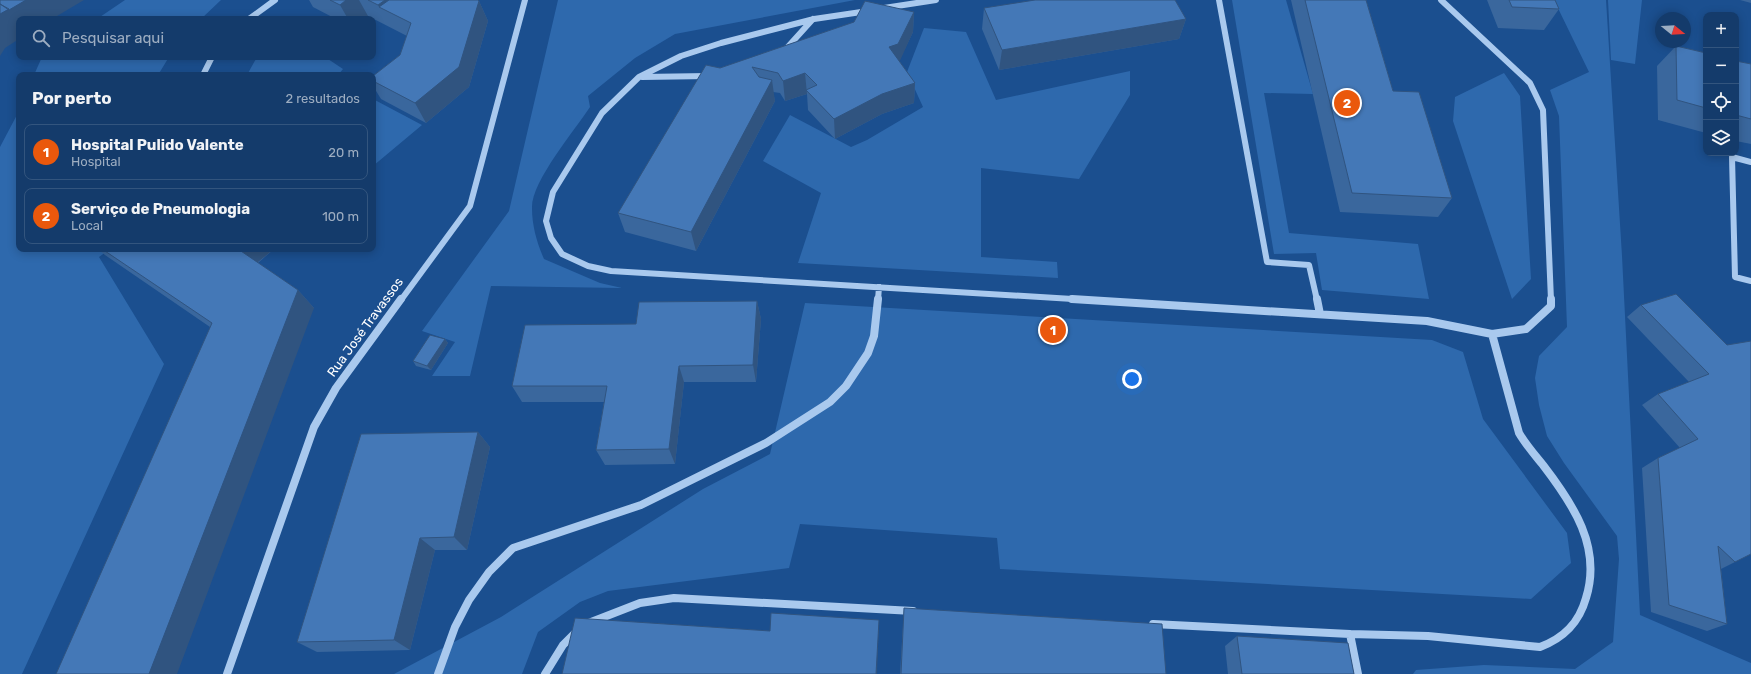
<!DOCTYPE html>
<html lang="pt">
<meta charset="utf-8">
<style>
:root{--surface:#143b6b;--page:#1d4271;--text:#f1f3f6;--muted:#9dadc1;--line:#33557e;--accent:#ea580c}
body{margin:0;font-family:Rubik,sans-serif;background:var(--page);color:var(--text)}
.controls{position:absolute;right:12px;top:12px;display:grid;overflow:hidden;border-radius:8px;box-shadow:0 2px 10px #0003}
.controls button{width:36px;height:36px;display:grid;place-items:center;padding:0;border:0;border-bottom:1px solid var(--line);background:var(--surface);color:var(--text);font:20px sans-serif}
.compass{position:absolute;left:1655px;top:12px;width:36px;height:36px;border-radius:50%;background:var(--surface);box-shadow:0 2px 10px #0003;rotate:108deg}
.you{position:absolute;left:1132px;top:379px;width:14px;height:14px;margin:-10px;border:3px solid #fff;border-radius:50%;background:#1a73e8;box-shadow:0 0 0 6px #1a73e833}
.badge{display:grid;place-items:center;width:26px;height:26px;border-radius:50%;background:var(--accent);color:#fff;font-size:13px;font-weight:700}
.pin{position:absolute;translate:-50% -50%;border:2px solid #fff;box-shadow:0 1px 4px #0006}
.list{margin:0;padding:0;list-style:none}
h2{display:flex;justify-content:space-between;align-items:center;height:52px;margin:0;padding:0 16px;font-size:17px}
h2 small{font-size:13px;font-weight:400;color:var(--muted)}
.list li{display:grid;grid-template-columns:26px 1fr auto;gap:12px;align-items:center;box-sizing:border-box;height:56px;margin:0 8px 8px;padding:0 8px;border:1px solid var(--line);border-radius:8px}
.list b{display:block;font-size:15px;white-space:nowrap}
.list p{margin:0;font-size:13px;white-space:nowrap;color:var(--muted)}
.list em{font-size:13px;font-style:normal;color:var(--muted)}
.icon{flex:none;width:22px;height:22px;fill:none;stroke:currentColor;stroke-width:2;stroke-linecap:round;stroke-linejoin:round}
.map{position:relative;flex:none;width:1751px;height:674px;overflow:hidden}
.search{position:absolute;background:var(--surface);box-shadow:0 2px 10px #0003;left:16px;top:16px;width:360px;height:44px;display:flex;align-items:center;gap:10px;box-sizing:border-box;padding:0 14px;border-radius:8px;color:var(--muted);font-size:15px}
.panel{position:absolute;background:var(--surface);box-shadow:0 2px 10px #0003;left:16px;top:72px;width:360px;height:180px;border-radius:8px}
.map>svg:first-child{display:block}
</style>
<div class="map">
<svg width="1751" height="674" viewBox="0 0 1751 674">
<rect width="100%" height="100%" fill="#1b4f8f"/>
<path fill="#2e69ad" d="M125 0H221L201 19H97Z
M558 0H855L675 34 635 58 588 96 590 107C575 130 531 182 532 208 532 226 537 243 544 259L600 283 622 288 491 286 470 376H432L455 342 422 331 509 211Z
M1232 0H1286L1313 94 1264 93 1289 233 1418 244 1429 299 1322 290 1316 253 1274 254Z
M1554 0H1606L1622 256 1640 615 1751 663V674H1413L1416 670 1484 665 1575 669 1613 642 1619 559 1617 536 1564 463 1547 436 1539 405 1535 378 1539 356 1567 327 1559 116 1550 90 1589 72Z
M1608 0H1642L1635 64 1611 60Z
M924 28 966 32 996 100 1130 71V95L1079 179 981 168V257L1057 262 1058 278 798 263 821 193 763 161 790 115 851 147 867 140 923 107 907 72Z
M42 57H169L158 75H34Z
M257 57H325L343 69 338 75H247Z
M1504 73 1520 96 1531 279 1512 299 1453 121 1455 97Z
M373 99 422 125 373 166Z
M19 111V249H110L99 257 164 364 22 674H0V147Z
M805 303 1432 340 1463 352 1483 419 1567 533 1571 563 1531 599 1000 569 997 538 800 524 789 568 608 591 580 602 538 632 522 674H394L501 617 703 489 770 454Z"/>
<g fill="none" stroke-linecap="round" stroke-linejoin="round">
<path stroke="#a9c9ee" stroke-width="6" d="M1219 0 1267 262 1309 265 1317 300
M1441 0 1530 83 1543 110 1551 300
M884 8 936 0
M868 11 814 19 721 43 681 56 639 77 602 113 553 192 546 221 551 238 562 254 588 266 611 271 1089 300
M249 19 275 0
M785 50 813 19
M203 75 212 57
M642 77 708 76
M1751 162 1732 157 1735 277 1751 281
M401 300 470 206 525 0
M878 300 879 287"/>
<path stroke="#a9c9ee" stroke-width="8" d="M1072 299 1427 321 1492 334 1526 329 1551 306V299
M1317 299 1320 314
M586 624 640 603 674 598 913 611
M1153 624 1350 634 1358 674
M1350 634 1428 636 1540 647C1564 638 1579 623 1586 598 1602 547 1573 504 1543 465 1534 454 1526 445 1519 433L1492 334
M227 674 314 427 336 388 401 299
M438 674 455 627 469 600 489 572 513 548 641 505 766 443 830 402 846 386 868 353 874 336 878 299
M545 674 563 645 577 631"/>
</g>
<path fill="#3a679d" d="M309 0H478L479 1 488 21 469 87 426 123 381 99 373 86V76L400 55 407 36 368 16 364 19H336L313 7Z
M1291 0H1366L1393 91 1452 198 1438 217 1340 212Z
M1487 0H1555L1559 9 1544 30 1498 28Z
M1740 0H1751V3Z
M984 8 1186 19 1179 39 999 70 982 29Z
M914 12 913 32 899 61 915 83 914 103 882 114 835 139 808 110 807 94 785 101 780 93 773 92 775 101 696 251 625 232 618 213 720 68Z
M1676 46 1706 53V133L1658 120 1657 66Z
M1736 61 1751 64V144L1736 141Z
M98 249H274L258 263 298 290 314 308 210 327 105 255Z
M757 301 761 319 756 382H684L675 464 605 465 596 450 604 402H522L512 386 636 324Z
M1641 305 1727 345 1735 562 1721 569 1727 624 1707 631 1651 612 1642 468 1658 458 1680 448 1642 405 1658 394 1689 382 1627 317Z
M445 339 448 343 431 370 416 366 413 361Z
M478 432 490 447 467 550H435L410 650 317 652 297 642Z
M904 608 1166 674H900Z
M1237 636 1354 674H1228L1225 646Z"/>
<path fill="#305480" d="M26 0H84L52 19H19V21L9 10Z
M346 0H359L368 16 364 19H348L340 5Z
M385 0H427L379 7 378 5Z
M479 1 488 21 469 87 426 123 415 103Z
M9 9 19 21V39L5 48 0 56V14Z
M914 12 913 32 898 65 889 47Z
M1186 19 1179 39 999 70 1002 50Z
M805 73 807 94 785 101 783 81Z
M772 80 775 101 696 251 691 232Z
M915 83 914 103 882 114 835 139 834 119 882 94Z
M237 249H274L253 266Z
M298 290 314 308 177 674H149Z
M757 301 761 319 756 382 753 365Z
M445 339 448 343 431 370 427 366Z
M679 366 684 382 675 464 669 449Z
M478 432 490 447 467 550 454 537Z
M420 538 435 550 410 650 394 640Z
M879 620 877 674H876Z"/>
<path fill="#4478b7" stroke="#305480" d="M0 0H26L9 10 0 4Z
M330 0H346L340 5Z
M368 0H385L378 5Z
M389 0H478L479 1 459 67 415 103 373 81V76L400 55 411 23 379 7Z
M1035 0H1175L1186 19 1002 50 984 8Z
M1305 0H1366L1393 91 1419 92 1452 198 1352 193Z
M1509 0H1555L1559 9 1512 7Z
M865 1 914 12 898 44 889 47 915 83 882 94 834 119 806 90 817 85 805 73 783 81 778 73 752 67 759 77 772 80 691 232 618 213 706 65 720 68 854 22Z
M0 4 9 9 0 14Z
M1676 46 1706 53V108L1677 100Z
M1736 61 1751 64V119L1736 115Z
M102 249H238L298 290 149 674H56L212 323Z
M1676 294 1727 345 1751 341V554L1735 562 1718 546 1727 624 1669 605 1658 458 1698 439 1658 394 1709 374 1641 305Z
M757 301 753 365 679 366 669 449 596 450 607 386H512L525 325 636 324 639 302Z
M430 335 445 339 427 366 413 361Z
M478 432 454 537 420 538 394 640 297 642 361 434Z
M904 608 1162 624 1166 674H901Z
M771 613 879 620 876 674H562L575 618 770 631Z
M1237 636 1348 643 1354 674H1242Z"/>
<g text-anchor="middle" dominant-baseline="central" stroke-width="3" stroke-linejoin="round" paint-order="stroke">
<g font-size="13" fill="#fff" stroke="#1b4f8f">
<text transform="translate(365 327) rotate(-54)">Rua José Travassos</text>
</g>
</g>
</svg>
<div class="controls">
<button>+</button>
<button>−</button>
<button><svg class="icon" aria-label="locate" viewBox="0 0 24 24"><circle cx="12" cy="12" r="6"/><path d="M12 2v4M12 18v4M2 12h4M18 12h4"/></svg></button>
<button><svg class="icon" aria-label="layers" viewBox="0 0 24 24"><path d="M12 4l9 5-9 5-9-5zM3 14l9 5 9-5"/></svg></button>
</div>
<svg class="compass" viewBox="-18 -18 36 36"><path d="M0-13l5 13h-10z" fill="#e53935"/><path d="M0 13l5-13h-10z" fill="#9dadc1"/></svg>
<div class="you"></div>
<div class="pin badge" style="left:1053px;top:330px">1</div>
<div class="pin badge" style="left:1347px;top:103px">2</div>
<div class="search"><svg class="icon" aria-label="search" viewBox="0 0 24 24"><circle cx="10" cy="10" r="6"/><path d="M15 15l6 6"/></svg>Pesquisar aqui</div>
<section class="panel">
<h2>Por perto<small>2 resultados</small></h2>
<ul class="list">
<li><span class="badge">1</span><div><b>Hospital Pulido Valente</b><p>Hospital</p></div><em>20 m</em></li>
<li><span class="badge">2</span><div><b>Serviço de Pneumologia</b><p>Local</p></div><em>100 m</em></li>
</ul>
</section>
</div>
